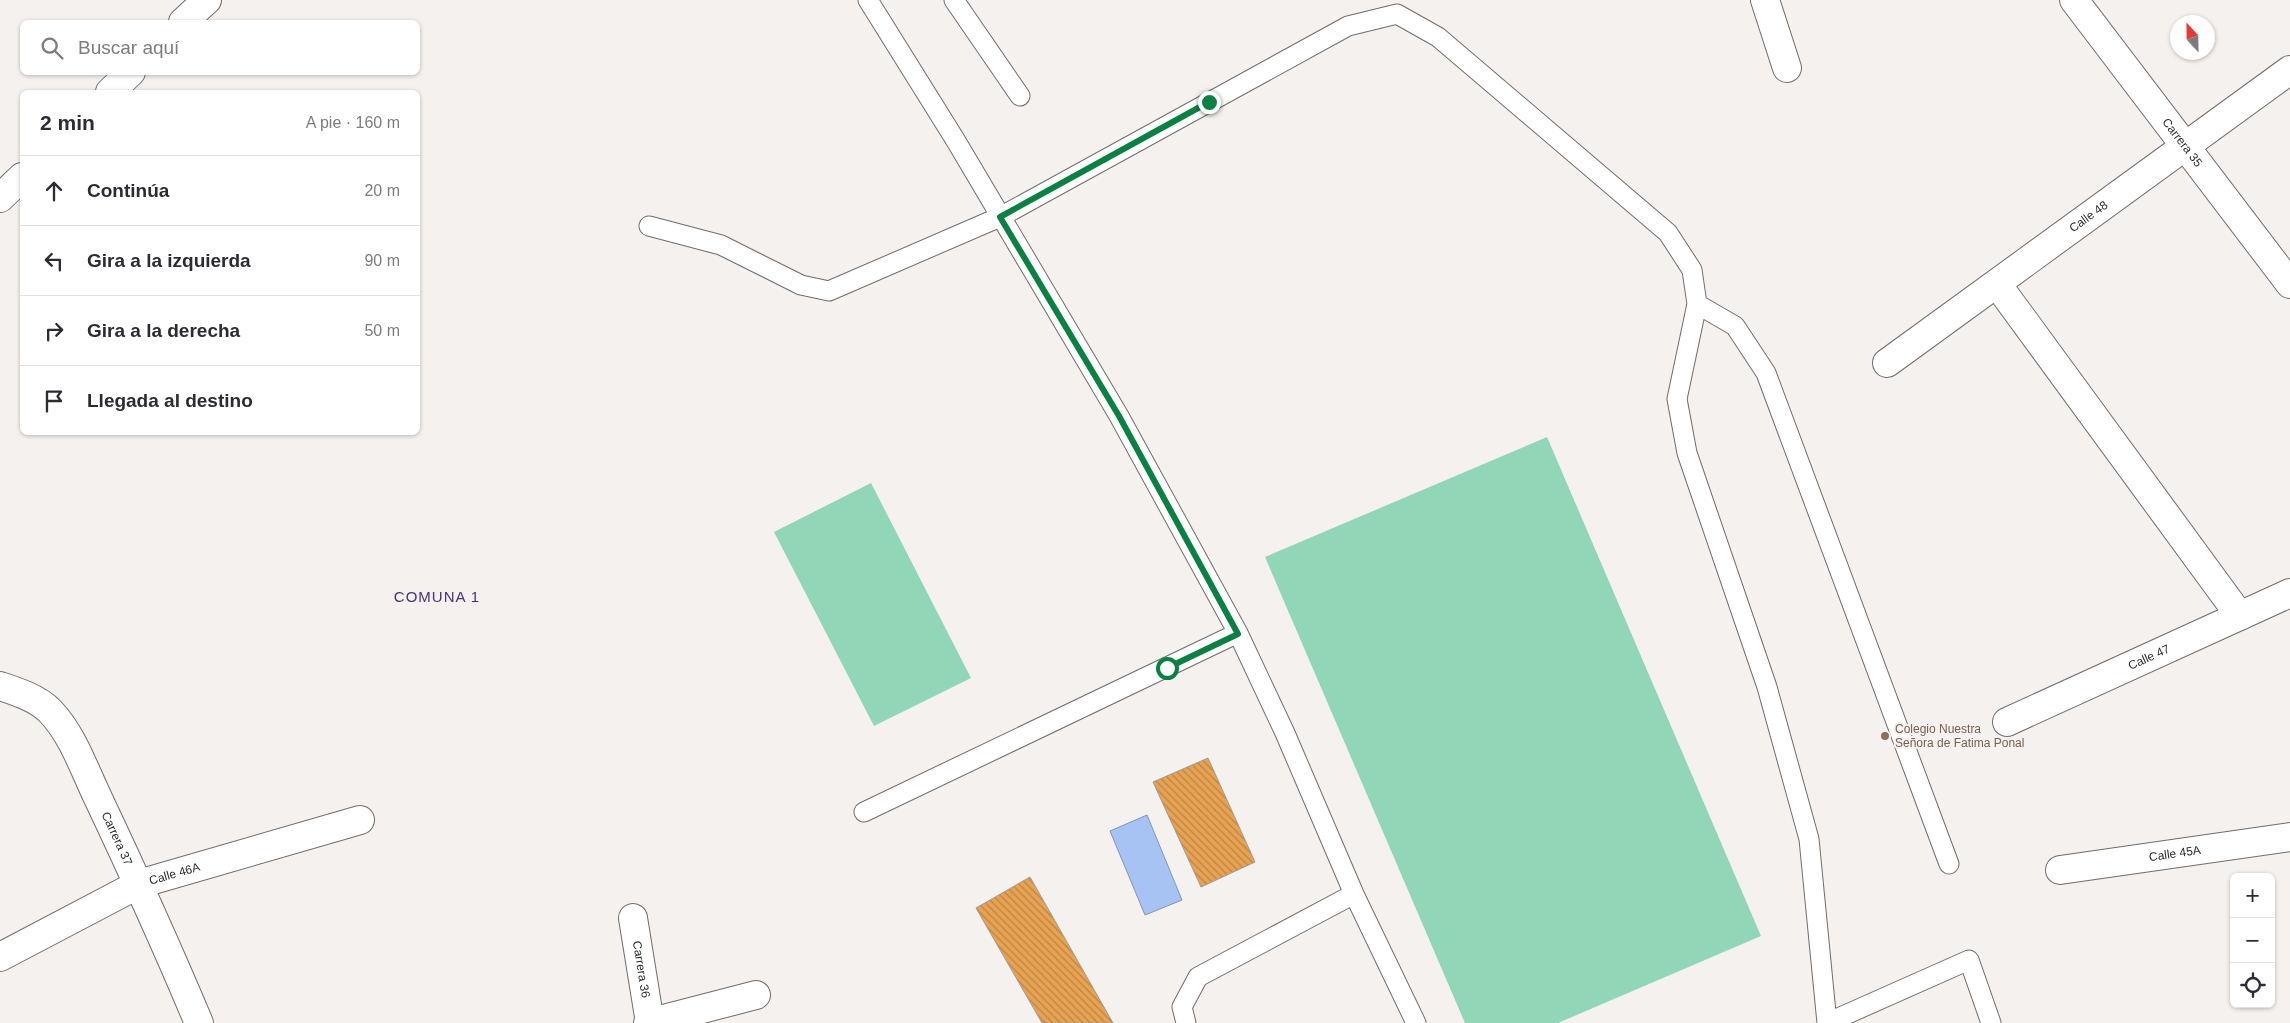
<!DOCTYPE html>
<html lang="es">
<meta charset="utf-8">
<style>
:root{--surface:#fff;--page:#f2f2f3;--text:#2b2b33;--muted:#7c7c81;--line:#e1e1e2}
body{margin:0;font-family:Helvetica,sans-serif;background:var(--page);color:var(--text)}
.controls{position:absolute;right:15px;bottom:15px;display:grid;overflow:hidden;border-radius:8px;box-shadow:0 1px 4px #0004}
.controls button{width:45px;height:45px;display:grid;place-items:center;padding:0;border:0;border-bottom:1px solid var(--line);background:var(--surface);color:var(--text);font:25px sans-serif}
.compass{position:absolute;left:2170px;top:15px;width:45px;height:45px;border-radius:50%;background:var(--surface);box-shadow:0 1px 4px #0004;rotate:338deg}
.stop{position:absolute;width:15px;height:15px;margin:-11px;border:4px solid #0b8043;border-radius:50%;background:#fff}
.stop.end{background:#0b8043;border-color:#fff;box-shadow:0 1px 5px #0008}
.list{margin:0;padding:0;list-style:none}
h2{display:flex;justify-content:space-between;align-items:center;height:65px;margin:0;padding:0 20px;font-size:21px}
h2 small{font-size:16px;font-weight:400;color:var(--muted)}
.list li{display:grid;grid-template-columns:32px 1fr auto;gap:15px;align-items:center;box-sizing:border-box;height:70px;padding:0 20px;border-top:1px solid var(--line)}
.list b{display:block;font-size:19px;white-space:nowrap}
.list em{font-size:16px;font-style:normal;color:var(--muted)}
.icon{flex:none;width:28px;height:28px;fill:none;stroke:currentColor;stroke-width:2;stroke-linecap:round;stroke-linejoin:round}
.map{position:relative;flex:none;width:2290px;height:1023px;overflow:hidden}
.search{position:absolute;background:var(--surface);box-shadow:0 1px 4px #0004;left:20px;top:20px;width:400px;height:55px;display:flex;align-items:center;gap:12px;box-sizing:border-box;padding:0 18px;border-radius:8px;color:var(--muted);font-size:19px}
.panel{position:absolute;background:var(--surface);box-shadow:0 1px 4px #0004;left:20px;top:90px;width:400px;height:345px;border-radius:8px}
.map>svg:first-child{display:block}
</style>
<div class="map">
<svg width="2290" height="1023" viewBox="0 0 2290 1023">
<defs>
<pattern id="building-back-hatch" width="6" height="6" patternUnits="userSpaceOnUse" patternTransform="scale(1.25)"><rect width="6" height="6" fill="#e7a252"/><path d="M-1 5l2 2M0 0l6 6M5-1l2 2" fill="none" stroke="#bb8444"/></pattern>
</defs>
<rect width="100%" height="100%" fill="#f5f1ee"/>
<path fill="#92d6b8" d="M1547 437 1761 936 1558 1023H1465L1265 557Z
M871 483 971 678 874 726 774 532Z"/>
<path fill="#a7c3f4" stroke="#8295b7" d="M1147 815 1182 900 1145 915 1110 831Z"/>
<path fill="url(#building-back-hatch)" stroke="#9f9c98" d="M1208 758 1255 862 1201 887 1153 782Z
M1030 877 1113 1023H1042L976 908Z"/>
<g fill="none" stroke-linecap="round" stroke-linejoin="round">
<defs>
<path id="service" d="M868 0 956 141 1119 416 1238 633 1285 733 1354 894 1416 1023
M954 0 1020 96
M649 226 721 245 801 285 829 291 1000 217 1348 26 1397 14 1438 37 1668 233 1692 270 1697 304 1677 399 1687 453 1767 687 1809 839 1827 1023
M1697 304 1735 326 1766 373 1949 864
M864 812 1238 633
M1186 1023 1182 1007 1198 977 1354 894
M1827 1023 1969 960 1991 1023"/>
<g id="minor">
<path d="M1765 0 1787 68"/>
<path id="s1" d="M2074 0 2290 284"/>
<path d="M183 22 207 0"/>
<path d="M110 92 131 72"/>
<path d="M0 198 22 177"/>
<path d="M1997 284 2240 616"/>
<path id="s2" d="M1887 363 2290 70"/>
<path id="s3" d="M0 686C18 692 37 698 50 711 73 735 84 769 98 798 133 872 167 947 199 1023"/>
<path id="s4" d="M2007 722 2290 593"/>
<path id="s5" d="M2060 870 2290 837"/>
<path id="s6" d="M633 918 650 1023"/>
<path id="s7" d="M0 957 139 884 360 820"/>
<path d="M648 1023 756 995"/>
</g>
</defs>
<use href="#service" stroke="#706d6a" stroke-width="21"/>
<use href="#minor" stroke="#706d6a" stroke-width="30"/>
<use href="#service" stroke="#fff" stroke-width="19"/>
<use href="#minor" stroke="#fff" stroke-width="28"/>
</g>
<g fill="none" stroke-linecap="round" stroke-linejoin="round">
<path stroke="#0b8043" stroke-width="6" d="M1167 668 1238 634 1119 416 1000 217 1209 102"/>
</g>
<circle fill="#8d6e63" stroke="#f5f1ee" stroke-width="2" cx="1885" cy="736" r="5"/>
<g text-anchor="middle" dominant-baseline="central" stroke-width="4" stroke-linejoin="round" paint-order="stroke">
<g font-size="12" fill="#2b2a29" stroke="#f5f1ee">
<text stroke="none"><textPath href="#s1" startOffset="179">Carrera 35</textPath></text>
<text stroke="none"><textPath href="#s2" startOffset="249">Calle 48</textPath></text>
<text stroke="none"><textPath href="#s4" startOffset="156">Calle 47</textPath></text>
<text stroke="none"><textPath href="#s3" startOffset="201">Carrera 37</textPath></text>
<text stroke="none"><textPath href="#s5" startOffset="116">Calle 45A</textPath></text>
<text stroke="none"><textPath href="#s7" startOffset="194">Calle 46A</textPath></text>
<text stroke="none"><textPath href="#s6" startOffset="52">Carrera 36</textPath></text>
</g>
<g font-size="12" fill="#785e54" stroke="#f5f1ee" text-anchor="start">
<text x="1895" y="729">Colegio Nuestra<tspan x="1895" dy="14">Señora de Fatima Ponal</tspan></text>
</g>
<g font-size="15" letter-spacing="1" fill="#493470" stroke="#f5f1ee">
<text x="437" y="596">COMUNA 1</text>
</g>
</g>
</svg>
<div class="controls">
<button>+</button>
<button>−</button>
<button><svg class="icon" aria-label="locate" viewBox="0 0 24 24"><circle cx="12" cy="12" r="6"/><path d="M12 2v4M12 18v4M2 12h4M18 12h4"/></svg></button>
</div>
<svg class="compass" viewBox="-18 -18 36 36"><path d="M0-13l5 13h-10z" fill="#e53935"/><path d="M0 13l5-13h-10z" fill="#7c7c81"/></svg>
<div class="stop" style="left:1167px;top:668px"></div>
<div class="stop end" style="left:1209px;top:102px"></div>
<div class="search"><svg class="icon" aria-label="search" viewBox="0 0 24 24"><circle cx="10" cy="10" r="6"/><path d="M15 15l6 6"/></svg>Buscar aquí</div>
<section class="panel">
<h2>2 min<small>A pie · 160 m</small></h2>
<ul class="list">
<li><svg class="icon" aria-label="ahead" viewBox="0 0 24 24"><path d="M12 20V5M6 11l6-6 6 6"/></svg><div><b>Continúa</b></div><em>20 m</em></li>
<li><svg class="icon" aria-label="left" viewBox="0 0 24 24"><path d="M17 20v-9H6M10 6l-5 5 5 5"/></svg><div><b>Gira a la izquierda</b></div><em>90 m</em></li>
<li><svg class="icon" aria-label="right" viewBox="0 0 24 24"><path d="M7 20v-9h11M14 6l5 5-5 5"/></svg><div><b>Gira a la derecha</b></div><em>50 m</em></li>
<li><svg class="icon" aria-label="arrive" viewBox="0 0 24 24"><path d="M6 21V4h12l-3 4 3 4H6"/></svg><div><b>Llegada al destino</b></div></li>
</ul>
</section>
</div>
